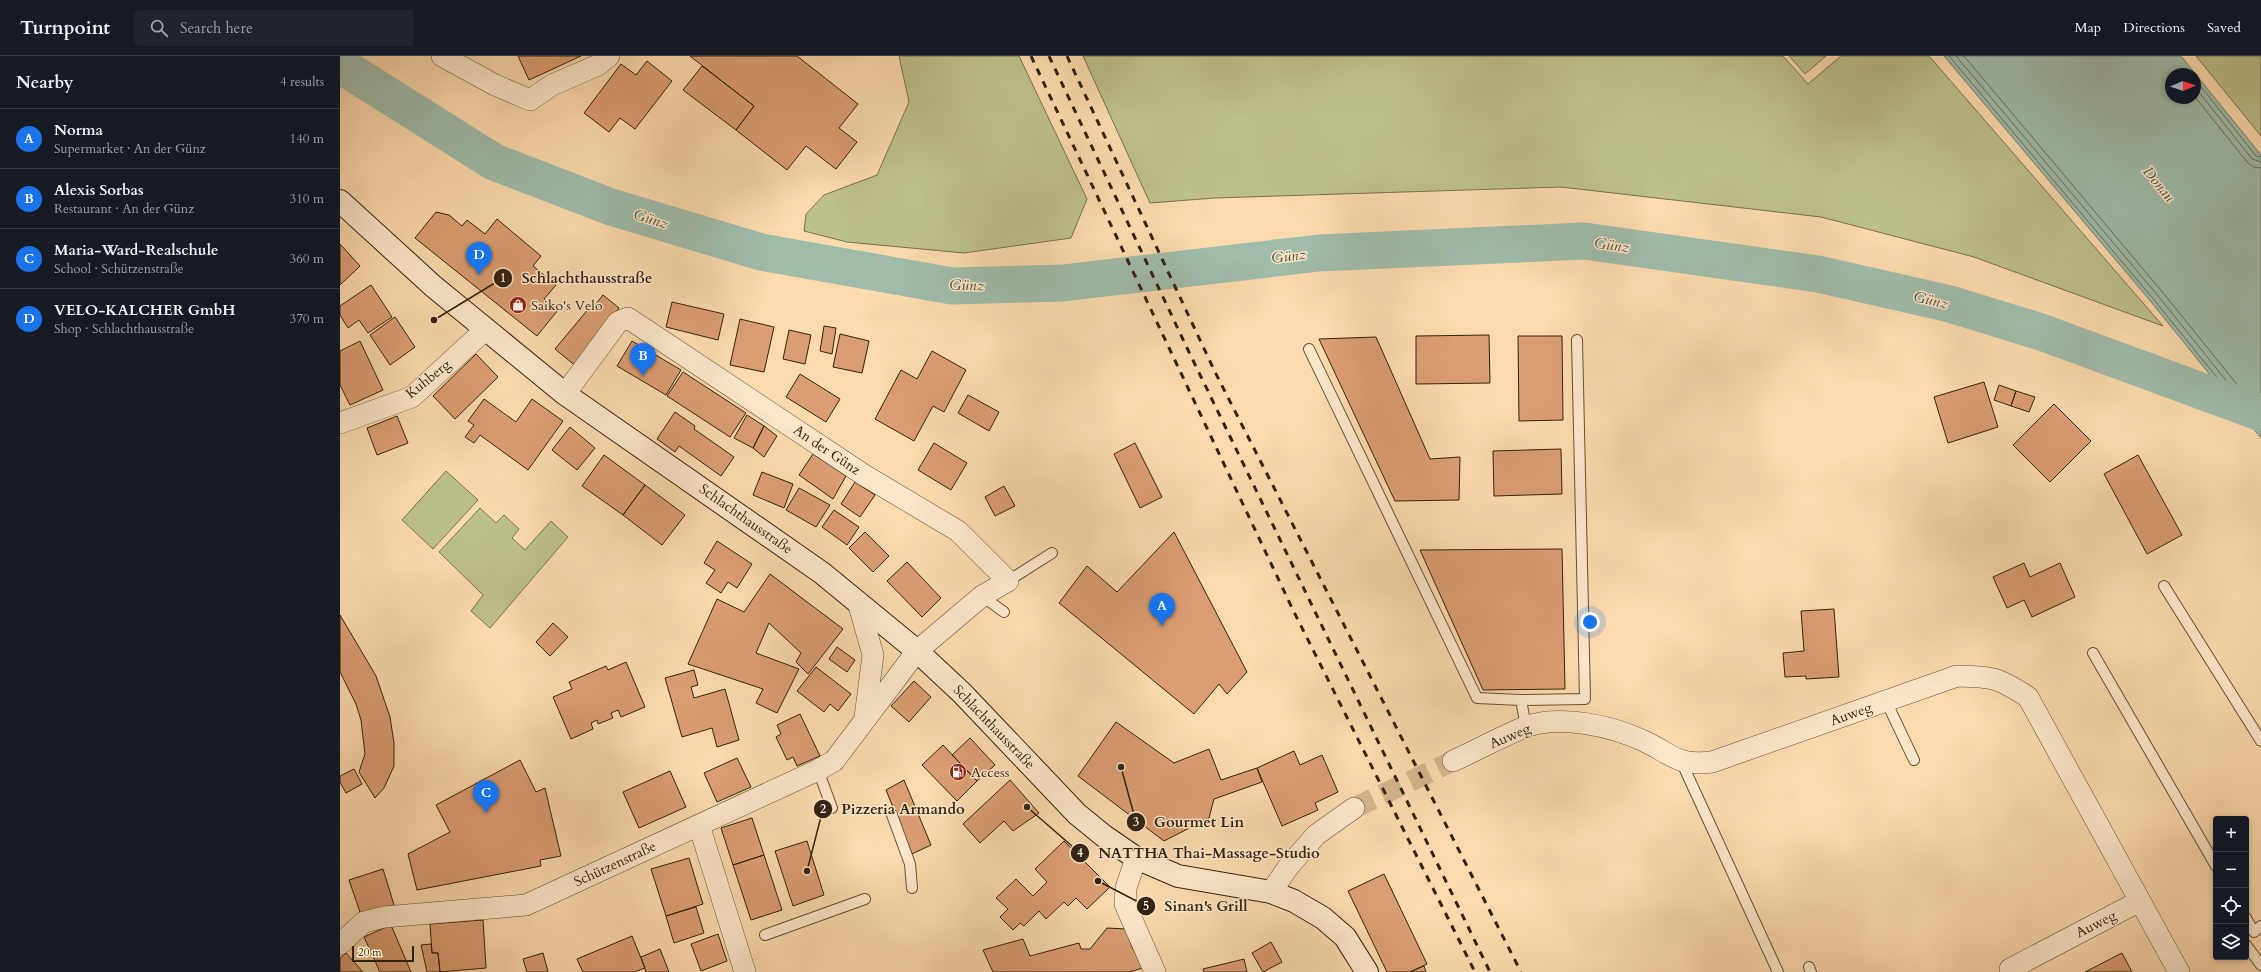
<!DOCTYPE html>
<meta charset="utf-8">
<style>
:root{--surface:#171b24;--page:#20242c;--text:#f1f3f6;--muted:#9ea1a6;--line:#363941;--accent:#1a73e8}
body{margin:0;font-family:Cardo,serif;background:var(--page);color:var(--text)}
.controls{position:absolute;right:12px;bottom:12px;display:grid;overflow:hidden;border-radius:4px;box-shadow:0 2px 6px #0003}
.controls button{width:36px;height:36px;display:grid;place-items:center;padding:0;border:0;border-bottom:1px solid var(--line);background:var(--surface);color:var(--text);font:20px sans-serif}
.compass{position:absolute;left:1825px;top:12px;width:36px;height:36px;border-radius:50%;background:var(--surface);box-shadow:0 2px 6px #0003;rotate:88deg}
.scale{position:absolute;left:12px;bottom:10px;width:62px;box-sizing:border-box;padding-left:4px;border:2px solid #34220f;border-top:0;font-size:11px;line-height:14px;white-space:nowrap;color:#34220f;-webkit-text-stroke:3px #fce7ca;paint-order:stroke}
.you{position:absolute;left:1250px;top:566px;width:14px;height:14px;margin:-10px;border:3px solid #fff;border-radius:50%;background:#1a73e8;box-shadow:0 0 0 6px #1a73e833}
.badge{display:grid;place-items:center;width:26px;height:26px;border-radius:50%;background:var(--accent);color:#fff;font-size:13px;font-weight:700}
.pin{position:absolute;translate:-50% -33px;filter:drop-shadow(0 1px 2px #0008)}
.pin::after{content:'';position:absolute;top:21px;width:14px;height:12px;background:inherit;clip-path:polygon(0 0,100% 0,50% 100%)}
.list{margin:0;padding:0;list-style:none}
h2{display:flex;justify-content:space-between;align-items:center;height:52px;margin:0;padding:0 16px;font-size:17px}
h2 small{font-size:13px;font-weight:400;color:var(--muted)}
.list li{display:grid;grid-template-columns:26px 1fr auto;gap:12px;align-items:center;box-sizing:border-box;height:60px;padding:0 16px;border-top:1px solid var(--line)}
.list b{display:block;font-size:15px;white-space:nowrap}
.list p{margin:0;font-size:13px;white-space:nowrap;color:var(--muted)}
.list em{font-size:13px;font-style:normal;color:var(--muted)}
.icon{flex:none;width:22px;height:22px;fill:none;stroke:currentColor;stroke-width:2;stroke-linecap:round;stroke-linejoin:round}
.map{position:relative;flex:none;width:1921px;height:916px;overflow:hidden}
header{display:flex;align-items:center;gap:24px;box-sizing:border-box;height:56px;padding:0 20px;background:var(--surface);border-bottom:1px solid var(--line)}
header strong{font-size:19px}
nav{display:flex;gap:22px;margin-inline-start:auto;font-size:14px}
.search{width:280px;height:36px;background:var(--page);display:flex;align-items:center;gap:10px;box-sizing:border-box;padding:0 14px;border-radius:4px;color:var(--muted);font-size:15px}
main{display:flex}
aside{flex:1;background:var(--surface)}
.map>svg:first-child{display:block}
</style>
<header>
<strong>Turnpoint</strong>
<div class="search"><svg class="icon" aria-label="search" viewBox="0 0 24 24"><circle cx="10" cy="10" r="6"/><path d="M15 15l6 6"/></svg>Search here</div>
<nav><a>Map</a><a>Directions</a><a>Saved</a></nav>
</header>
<main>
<aside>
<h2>Nearby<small>4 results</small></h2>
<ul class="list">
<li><span class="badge">A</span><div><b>Norma</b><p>Supermarket · An der Günz</p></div><em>140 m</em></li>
<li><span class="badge">B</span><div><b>Alexis Sorbas</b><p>Restaurant · An der Günz</p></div><em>310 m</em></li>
<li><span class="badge">C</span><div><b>Maria-Ward-Realschule</b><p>School · Schützenstraße</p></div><em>360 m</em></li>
<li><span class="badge">D</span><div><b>VELO-KALCHER GmbH</b><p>Shop · Schlachthausstraße</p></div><em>370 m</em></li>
</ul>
</aside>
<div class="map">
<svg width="1921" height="916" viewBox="0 0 1921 916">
<rect width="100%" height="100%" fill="#fbdaad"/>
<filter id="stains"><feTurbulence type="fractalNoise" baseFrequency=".005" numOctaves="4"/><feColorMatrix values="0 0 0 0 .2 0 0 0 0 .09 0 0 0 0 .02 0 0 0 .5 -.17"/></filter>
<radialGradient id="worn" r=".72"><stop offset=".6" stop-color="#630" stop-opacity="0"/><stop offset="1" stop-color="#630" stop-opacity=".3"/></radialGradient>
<path fill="#bdc08b" stroke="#78714d" d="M559 0H679L747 143 731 182 624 197 507 186 464 175 466 158 484 139 537 119 569 46Z
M743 0H1443L1468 28 1501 0H1589L1823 270 1634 201 1481 161 1221 131 875 142 810 147Z
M1449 0H1486L1465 18Z
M1856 0H1921V80Z
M106 415 138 444 93 493 62 464Z
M140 452 156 467 164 459 179 473 172 482 185 494 211 465 228 481 150 572 131 555 143 539 99 496Z"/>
<path fill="#9fbbaa" stroke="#747e6c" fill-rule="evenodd" d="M1604 0H1841L1921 99V382L1812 247ZM1831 18H1855V42H1831Z"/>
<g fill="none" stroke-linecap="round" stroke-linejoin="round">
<path stroke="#6a6e5c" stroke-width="1" d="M1609 0 1815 245 1921 376
M1616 0 1819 241 1921 368
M1624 0 1824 238 1921 358
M1855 23 1916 100 1921 101
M1855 31 1912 103 1921 106
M1855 41 1908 107 1914 111 1921 112"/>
<path stroke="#9fbbaa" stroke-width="37" d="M0 9 154 106 271 151 421 196 612 230 723 227 979 197 1244 185 1478 218 1610 248 1701 276 1921 357"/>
</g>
<path fill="#db9e72" stroke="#34220f" d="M178 0H241L189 24Z
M350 0H457L518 48 499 72 517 86 496 113 466 90 447 114 396 74 414 50Z
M307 5 332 25 295 73 280 62 269 76 244 57 281 8 296 19Z
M362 10 414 50 396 74 343 34Z
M96 156 109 159 122 170 127 164 145 178 157 163 201 200 193 210 216 229 204 243 218 254 197 280 75 182Z
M0 188 20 210 0 229Z
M31 229 52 261 28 277 19 264 8 272 0 259V250Z
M263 239 279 252 237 311 215 293 250 251 252 253Z
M332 246 384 258 378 284 326 271Z
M55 261 75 291 50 309 30 279Z
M400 263 434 271 424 316 390 309Z
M484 270 496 272 492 298 480 295Z
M449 274 471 279 465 308 443 303Z
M500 278 529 285 522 317 493 311Z
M1149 279 1150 327 1076 328V280Z
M1178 280H1222L1223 364 1179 365Z
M1036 281 1090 403 1120 401 1119 444 1055 445 979 283Z
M20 285 43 334 10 349 0 329V295Z
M292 285 341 314 326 339 277 310Z
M592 295 626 314 604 356 593 350 574 385 535 363 561 314 577 323Z
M136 298 158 321 115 363 93 340Z
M343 316 406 357 390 381 327 340Z
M460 318 500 343 486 366 446 341Z
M1644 326 1658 371 1608 387 1594 341Z
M1659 329 1676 335 1671 350 1654 344Z
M1676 335 1695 341 1689 356 1671 350Z
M628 339 659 356 649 375 618 357Z
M144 343 176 366 192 343 223 365 188 414 140 379 134 387 125 381 134 369 128 365Z
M1714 348 1751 385 1710 426 1673 389Z
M335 356 355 370 354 373 394 401 381 420 339 390 335 396 317 383Z
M407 359 424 370 413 392 394 382Z
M57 360 68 387 37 399 27 372Z
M424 370 437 380 424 401 413 392Z
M230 371 255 392 237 414 212 394Z
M594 387 627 407 611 434 578 414Z
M795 387 822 441 800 452 774 398Z
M1221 393 1222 438 1154 440 1153 395Z
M473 398 506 420 493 443 459 419Z
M264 399 305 429 283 459 242 430Z
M1798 399 1842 479 1807 498 1764 418Z
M422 416 453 428 444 452 413 439Z
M515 426 535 439 520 461 501 448Z
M305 429 345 459 322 489 283 459Z
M664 430 675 450 655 460 645 441Z
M459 432 490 449 476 471 446 454Z
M494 454 519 471 507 489 482 471Z
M525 476 549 500 533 516 509 492Z
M834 476 907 616 887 638 879 628 854 658 719 547 747 510 777 536Z
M377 485 412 508 397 532 388 526 381 537 366 527 375 514 364 507Z
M1222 493 1225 633 1143 634 1080 494Z
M567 506 601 542 582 561 547 525Z
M1684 507 1690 521 1720 507 1735 541 1692 561 1684 544 1667 552 1653 521Z
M430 518 503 573 468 618 456 606 461 597 429 567 416 597 459 613 437 657 416 647 423 633 348 608 377 543 404 556Z
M1494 553 1499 621 1466 623V620L1445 621 1443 597 1464 595 1461 555Z
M0 559 36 620 50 661 54 687V710L44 732 35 742 19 716 25 698 21 664 16 648 0 616Z
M213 567 228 581 210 600 196 586Z
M497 591 515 604 507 616 489 603Z
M286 606 305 651 281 661 278 654 271 657 273 662 258 668 257 664 251 667 253 673 231 683 213 641 232 633 229 626 266 610 268 614Z
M476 611 511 638 498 655 490 648 484 656 457 635Z
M354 614 358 629 351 631 354 642 385 633 399 684 377 691 372 672 342 681 325 622Z
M574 625 591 641 569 666 551 650Z
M460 658 480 700 457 710 453 701 447 704 436 681 441 678 437 669Z
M776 666 834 707 869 693 881 724 917 712 922 726 874 743 869 762 824 785 738 720Z
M630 682 655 709 637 725 612 699Z
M603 689 637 725 617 745 582 709Z
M954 695 960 709 982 699 998 736 975 747 978 754 942 770 917 712Z
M397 702 411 731 377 746 364 717Z
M180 704 196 736 205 732 221 800 200 804 201 810 77 834 68 798 110 776 96 749Z
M14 713 22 728 6 737 0 726V720Z
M330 715 346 751 299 772 283 736Z
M564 724 591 789 572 798 546 734Z
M670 724 699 757 673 775 664 765 640 787 623 768Z
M412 762 424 799 393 809 381 772Z
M467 785 484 839 453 850 435 795Z
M724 785 770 831 747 853 736 842 728 850 724 846 706 863 699 855 684 870 680 867 673 874 660 861 668 853 656 842 676 823 693 840 707 826 695 813Z
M424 799 442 854 411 864 393 809Z
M349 802 363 848 326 860 311 813Z
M43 813 54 849 21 859 9 824Z
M1044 818 1087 908 1070 916H1047L1008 835Z
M356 851 364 877 334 887 326 860Z
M143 864 146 912 100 916 98 897H92L90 868Z
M51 869 71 916H40L24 881Z
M767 872 786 873 792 891 803 912 789 916H653L643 894 683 883 690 900 739 887 741 893H750Z
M378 878 387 905 361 915 351 888Z
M292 880 305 912 294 916H243L237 903Z
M931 886 942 906 923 916 912 897Z
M91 888 92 897H98L100 916H104H87L81 889Z
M320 893 329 916H306L301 901Z
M6 897 23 916H0V902Z
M203 897 208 916H187L183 903Z
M1782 897 1792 916H1745Z
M904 903 907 916H864L863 913Z
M1084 910 1086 916H1070Z"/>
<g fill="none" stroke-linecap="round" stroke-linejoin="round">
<path stroke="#d3b58d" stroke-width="21" stroke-dasharray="21 10" stroke-linecap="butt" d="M1014 752 1113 705"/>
<defs>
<path id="service" d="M969 293 1137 642 1181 644 1186 671
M668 525 712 497
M1824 530 1921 685
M642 540 664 556
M1753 597 1876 810
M1181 644 1245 643 1237 284
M1546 645 1574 704
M1341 705 1438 916
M478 714 492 752
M552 759 570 808 572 832
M1906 862 1914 876 1921 870
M425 879 525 843
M1906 889 1921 909
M1469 911 1471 916"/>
<path id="minor" d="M102 0 155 29 190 44 212 29 258 9 269 0
M0 367 72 341 146 273
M518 546 533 599 525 661
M1113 705C1137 694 1161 681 1185 671 1220 658 1272 670 1304 685 1333 699 1337 710 1372 706L1617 620C1653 621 1657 621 1688 641L1839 916
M359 769 405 916
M796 802 786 832 785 848 815 916
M931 836 949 810 976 779 1014 752
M0 888 24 866 44 861 186 849 478 714 494 705 577 595 642 540 668 525 618 475 524 419 288 262 278 266 225 338
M1670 913 1800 845"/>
<path id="secondary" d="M0 145 93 230 225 338 482 517 577 595 622 637 737 758 764 780 796 802 838 820 931 836 954 845 983 862 1005 881 1027 916"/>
</defs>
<use href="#service" stroke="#665036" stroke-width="12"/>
<use href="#minor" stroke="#665036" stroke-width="22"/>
<use href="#secondary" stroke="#34220f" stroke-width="24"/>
<use href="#service" stroke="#fce7ca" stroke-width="10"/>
<use href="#minor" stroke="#fce7ca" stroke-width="21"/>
<use href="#secondary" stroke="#fce7ca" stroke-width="22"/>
<path stroke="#34220f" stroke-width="3" stroke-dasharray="7 7" stroke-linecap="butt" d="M691 0 953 554 1135 916
M709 0 848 294 1150 916
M727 0 875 316 1181 916"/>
</g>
<defs>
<symbol id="shop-disc" viewBox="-11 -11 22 22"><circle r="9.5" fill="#8f2418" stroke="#fce7ca"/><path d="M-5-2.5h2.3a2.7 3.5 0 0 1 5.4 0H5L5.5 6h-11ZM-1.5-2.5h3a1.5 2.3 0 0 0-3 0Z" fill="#fff"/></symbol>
<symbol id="fuel-disc" viewBox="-11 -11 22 22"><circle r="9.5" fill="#8f2418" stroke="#fce7ca"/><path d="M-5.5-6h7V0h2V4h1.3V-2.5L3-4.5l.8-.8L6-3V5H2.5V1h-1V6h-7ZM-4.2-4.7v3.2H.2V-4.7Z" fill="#fff"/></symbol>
</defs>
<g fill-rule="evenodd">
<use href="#shop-disc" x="168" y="239" width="20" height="20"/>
<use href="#fuel-disc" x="608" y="706" width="20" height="20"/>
</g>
<g text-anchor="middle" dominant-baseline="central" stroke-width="3" stroke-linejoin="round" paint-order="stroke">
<g font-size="14" fill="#34220f" stroke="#fce7ca" text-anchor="start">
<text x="191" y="249">Saiko's Velo</text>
<text x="631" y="716">Access</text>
</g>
<g font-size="14" fill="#34220f" stroke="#fce7ca">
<text transform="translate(88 323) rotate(-39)">Kuhberg</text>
<text transform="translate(487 394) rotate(34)">An der Günz</text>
<text transform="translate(406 463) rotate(35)">Schlachthausstraße</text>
<text transform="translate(1511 658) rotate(-20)">Auweg</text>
<text transform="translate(654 671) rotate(46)">Schlachthausstraße</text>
<text transform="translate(1170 680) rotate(-23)">Auweg</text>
<text transform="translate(275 808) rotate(-25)">Schützenstraße</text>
<text transform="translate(1756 868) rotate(-27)">Auweg</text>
</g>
<g font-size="15" font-style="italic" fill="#54503e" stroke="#fce7ca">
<text transform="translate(1819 128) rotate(51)">Donau</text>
<text transform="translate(311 163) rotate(17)">Günz</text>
<text transform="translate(1272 189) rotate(8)">Günz</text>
<text transform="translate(949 200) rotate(-7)">Günz</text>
<text transform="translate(627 229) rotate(1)">Günz</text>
<text transform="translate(1591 244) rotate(13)">Günz</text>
</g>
</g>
<path fill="none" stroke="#34220f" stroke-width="1.5" d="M94 264L163 222M467 815L483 753M781 711L796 766M687 751L740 797M758 825L806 850"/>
<g fill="#34220f" stroke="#fce7ca" stroke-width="1.5">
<circle cx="94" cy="264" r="4"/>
<circle cx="467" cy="815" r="4"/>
<circle cx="781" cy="711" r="4"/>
<circle cx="687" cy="751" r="4"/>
<circle cx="758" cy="825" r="4"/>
<circle cx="163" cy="222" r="10"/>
<circle cx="483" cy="753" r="10"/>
<circle cx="796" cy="766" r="10"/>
<circle cx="740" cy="797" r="10"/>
<circle cx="806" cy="850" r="10"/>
</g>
<g font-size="12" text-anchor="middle" font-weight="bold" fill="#fff">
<text x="163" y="226">1</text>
<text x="483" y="757">2</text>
<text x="796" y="770">3</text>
<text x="740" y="801">4</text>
<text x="806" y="854">5</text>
</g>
<g font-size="15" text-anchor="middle" font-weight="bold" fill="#34220f" stroke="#fce7ca" stroke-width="3" stroke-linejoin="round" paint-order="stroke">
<text x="247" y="227">Schlachthausstraße</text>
<text x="563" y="758">Pizzeria Armando</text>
<text x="859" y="771">Gourmet Lin</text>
<text x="869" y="802">NATTHA Thai-Massage-Studio</text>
<text x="866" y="855">Sinan's Grill</text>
</g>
<rect width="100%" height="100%" filter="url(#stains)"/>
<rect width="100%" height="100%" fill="url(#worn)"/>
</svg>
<div class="controls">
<button>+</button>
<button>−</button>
<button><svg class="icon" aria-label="locate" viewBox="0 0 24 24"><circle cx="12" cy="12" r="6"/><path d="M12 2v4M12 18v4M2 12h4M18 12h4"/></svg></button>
<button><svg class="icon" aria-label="layers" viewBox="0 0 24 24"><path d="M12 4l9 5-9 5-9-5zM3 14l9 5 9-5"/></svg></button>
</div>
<svg class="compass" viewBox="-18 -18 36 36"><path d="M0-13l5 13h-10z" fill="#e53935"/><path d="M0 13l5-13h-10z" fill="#9ea1a6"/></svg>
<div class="scale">20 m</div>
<div class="you"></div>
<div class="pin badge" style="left:822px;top:570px">A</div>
<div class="pin badge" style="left:303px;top:320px">B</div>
<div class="pin badge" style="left:146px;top:757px">C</div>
<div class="pin badge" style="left:139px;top:219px">D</div>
</div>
</main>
